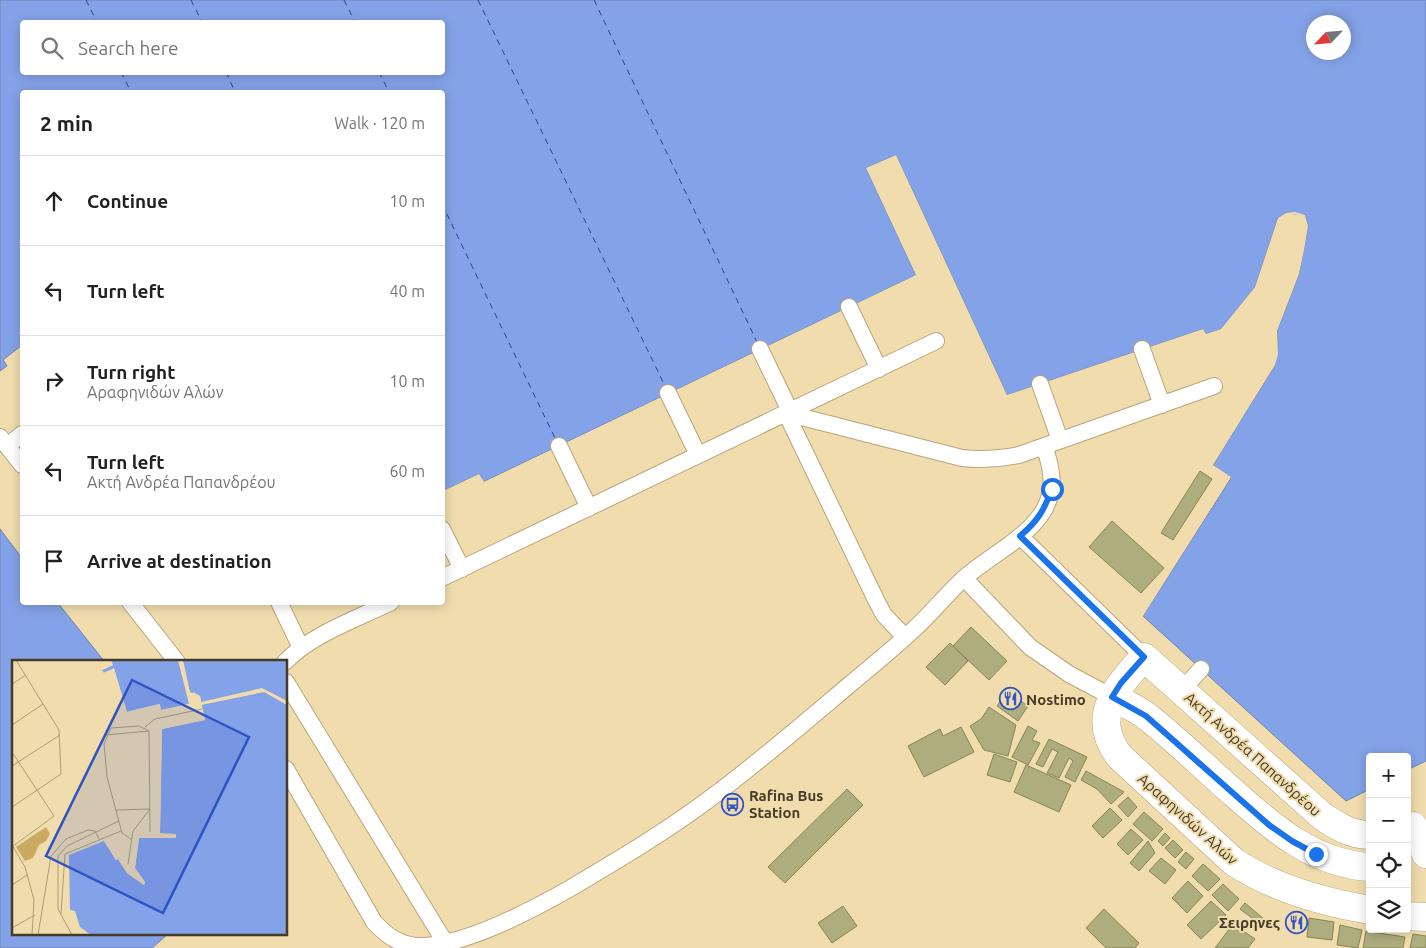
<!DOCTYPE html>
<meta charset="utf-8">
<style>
:root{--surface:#fff;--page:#f2f2f2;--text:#202124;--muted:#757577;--line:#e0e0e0}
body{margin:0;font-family:Ubuntu,sans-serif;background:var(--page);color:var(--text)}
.controls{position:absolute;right:15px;bottom:15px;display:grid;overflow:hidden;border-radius:5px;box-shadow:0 2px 12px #0003}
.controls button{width:45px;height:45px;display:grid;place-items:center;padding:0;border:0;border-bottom:1px solid var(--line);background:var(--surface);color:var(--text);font:25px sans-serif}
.compass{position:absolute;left:1306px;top:15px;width:45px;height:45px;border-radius:50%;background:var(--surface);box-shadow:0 2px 12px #0003;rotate:244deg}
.stop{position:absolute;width:15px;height:15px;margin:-11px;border:4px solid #1a73e8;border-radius:50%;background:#fff}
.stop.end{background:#1a73e8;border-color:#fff;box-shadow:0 1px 5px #0008}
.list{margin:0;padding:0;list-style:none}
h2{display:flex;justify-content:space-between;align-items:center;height:65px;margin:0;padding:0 20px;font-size:21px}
h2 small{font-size:16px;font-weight:400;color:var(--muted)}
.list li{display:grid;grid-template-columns:32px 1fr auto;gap:15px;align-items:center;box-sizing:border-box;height:90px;padding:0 20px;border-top:1px solid var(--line)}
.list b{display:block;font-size:19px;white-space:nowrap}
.list p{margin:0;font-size:16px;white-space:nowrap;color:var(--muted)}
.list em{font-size:16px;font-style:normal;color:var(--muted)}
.icon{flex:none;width:28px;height:28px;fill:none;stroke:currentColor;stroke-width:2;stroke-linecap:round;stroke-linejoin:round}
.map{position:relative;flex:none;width:1426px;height:948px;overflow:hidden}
.search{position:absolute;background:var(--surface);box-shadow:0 2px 12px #0003;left:20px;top:20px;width:425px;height:55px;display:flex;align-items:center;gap:12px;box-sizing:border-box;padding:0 18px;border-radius:5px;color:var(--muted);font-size:19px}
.panel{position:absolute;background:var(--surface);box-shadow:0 2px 12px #0003;left:20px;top:90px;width:425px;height:515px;border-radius:5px}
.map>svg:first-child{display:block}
</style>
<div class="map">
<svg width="1426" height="948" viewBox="0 0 1426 948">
<rect width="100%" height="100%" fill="#f1dcae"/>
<path fill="#84a2e7" stroke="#7183ae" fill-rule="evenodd" d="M0 0H1426V761L1407 770V757H1370V789L1346 801 1143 616 1231 478 1213 465 1275 365 1278 343 1277 331 1299 274 1308 226 1305 215 1286 213 1278 218 1255 287 1221 329 1206 334 1203 329 1007 395 896 155 866 168 916 275 483 482 479 474 443 491 442 92H22V345L3 360 7 366 0 371ZM22 22H442V72H22ZM1314 22H1344V52H1314Z
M0 529 22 558V602L58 603 104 661 14 662V934H168L152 948H0Z"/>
<path fill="#f1dcae" d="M896 155 1007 395 1203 329 1206 334 1221 329 1255 287 1278 218 1286 213 1295 212 1305 215 1308 226 1304 250 1299 274 1277 331 1278 354 1275 365 1213 465 1231 477 1143 616 1141 614 1228 478 1211 467V465L1272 364 1275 353 1274 330 1296 273 1306 226 1303 217 1295 214 1287 215 1280 220 1257 288 1222 332 1206 337 1202 332 1006 397 895 158 869 169 918 274 917 277 484 484 481 483 478 477 443 494V491L479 474 484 482 916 275 866 168Z"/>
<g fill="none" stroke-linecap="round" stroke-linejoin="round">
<path stroke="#284595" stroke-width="1" stroke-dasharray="6 5" stroke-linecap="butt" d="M86 0 97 22
M191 0 202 22
M344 0 355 22
M478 0 665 386
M594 0 757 342
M121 72 131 92
M226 72 235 92
M379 72 389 92
M442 204 555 438"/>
</g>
<path fill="#aead7e" stroke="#878457" d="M1200 471 1212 479 1173 540 1161 533Z
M1112 521 1164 568 1141 593 1089 547Z
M971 627 1007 661 989 680 953 646Z
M950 643 968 661 945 685 926 667Z
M1007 692 1028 706 1018 721 997 706Z
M989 707 1016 725 1008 756 984 750 970 726 981 719Z
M1028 726 1037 731 1032 740 1040 743 1028 765 1012 757Z
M961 727 974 752 924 777 908 746 940 729 943 736Z
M1049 739 1087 757 1075 782 1065 777 1073 761 1069 758 1059 778 1047 773 1058 752 1052 749 1043 767 1036 764Z
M994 754 1017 762 1010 782 987 775Z
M1026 765 1071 785 1059 812 1014 792Z
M1086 771 1124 792 1111 804 1097 789 1081 780Z
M847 789 863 805 785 883 768 867Z
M1128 797 1137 807 1128 817 1118 806Z
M1110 808 1122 820 1103 838 1092 826Z
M1144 812 1163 829 1152 841 1133 824Z
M1131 829 1143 840 1128 855 1117 844Z
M1165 833 1170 838 1163 846 1158 841Z
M1173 840 1183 850 1175 858 1165 848Z
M1148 841 1155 853 1139 871 1130 863Z
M1186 852 1194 859 1186 869 1178 862Z
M1161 858 1176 870 1165 884 1149 871Z
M1203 864 1220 879 1208 891 1192 876Z
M1188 881 1203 896 1187 913 1172 898Z
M1223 884 1239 899 1228 911 1212 895Z
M1211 901 1226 915 1201 939 1187 925Z
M1245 903 1265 920 1256 932 1247 925 1252 918 1240 909Z
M843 906 857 926 832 943 818 923Z
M1104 909 1139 943 1135 948H1106L1086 928Z
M1309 918 1334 922 1332 940 1307 937Z
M1233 924 1255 939 1248 948H1215Z
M1340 925 1362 930 1358 948 1337 945Z
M1366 931 1405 937 1403 948H1363Z
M1413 934 1426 936V948H1410Z"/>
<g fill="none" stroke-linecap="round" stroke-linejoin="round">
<defs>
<path id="lane" d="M849 307 879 369
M760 349 790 411
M1142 349 1162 405
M1040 384 1060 440
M668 393 698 455
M786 413 962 458C982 460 999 459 1019 455L1214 386
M786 413 877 602 884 615 905 637
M0 437 22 465
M7 446 22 434
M559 446 589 508
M442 529 462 569
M1020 536 1144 657
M442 578 936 341
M964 578 1030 647 1069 674 1112 697
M130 602 177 662
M279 602 301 648
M285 662C312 634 357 619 391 602
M286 682 446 944
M1181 691 1201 669
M286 769 374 922C386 935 398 944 416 946 461 948 530 911 569 889 618 860 667 831 712 797 759 762 803 724 848 686 869 668 892 650 912 631 930 615 945 596 962 580 987 557 1027 539 1044 510 1056 489 1052 468 1044 446"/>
<path id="street" d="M1112 697C1124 703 1138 709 1149 718 1179 742 1206 769 1235 794 1274 829 1315 864 1370 867
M1413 826 1426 854
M1370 835C1351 835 1337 826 1322 816L1144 657C1116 688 1090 716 1119 756L1234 862C1275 889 1322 902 1370 910
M1407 916 1426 917"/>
</defs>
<use href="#lane" stroke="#b9a579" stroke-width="18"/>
<use href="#street" stroke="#b9a579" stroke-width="29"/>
<use href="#lane" stroke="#fff" stroke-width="16"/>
<use href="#street" stroke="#fff" stroke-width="28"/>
</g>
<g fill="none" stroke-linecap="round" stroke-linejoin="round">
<path stroke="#1a73e8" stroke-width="6" d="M1052 489C1044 510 1038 521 1020 536L1144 657 1121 683 1112 697 1146 716 1269 825 1292 841 1316 854"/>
</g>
<defs>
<symbol id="restaurant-ring" viewBox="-11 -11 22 22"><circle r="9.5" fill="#f1dcae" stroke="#2e53c3" stroke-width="1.5"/><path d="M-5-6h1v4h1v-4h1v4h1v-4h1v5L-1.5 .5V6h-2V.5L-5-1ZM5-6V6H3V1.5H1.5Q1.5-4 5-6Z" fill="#2e53c3"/></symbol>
<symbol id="bus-ring" viewBox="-11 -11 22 22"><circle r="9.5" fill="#f1dcae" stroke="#2e53c3" stroke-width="1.5"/><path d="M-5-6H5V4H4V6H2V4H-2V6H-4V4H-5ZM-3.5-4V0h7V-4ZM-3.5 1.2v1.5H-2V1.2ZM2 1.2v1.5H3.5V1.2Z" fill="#2e53c3"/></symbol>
</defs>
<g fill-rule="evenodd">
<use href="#restaurant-ring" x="998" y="686" width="25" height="25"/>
<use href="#bus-ring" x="720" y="792" width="25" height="25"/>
<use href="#restaurant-ring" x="1284" y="910" width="25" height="25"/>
</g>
<g text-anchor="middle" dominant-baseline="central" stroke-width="4" stroke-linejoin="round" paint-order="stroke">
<g font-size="15" font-weight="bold" fill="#443b29" stroke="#f1dcae" text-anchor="start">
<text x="1026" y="699">Nostimo</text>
<text x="749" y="795">Rafina Bus<tspan x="749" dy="17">Station</tspan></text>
<text x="1280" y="922" text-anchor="end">Σειρηνες</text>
</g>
<g font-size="15" fill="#443b29" stroke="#f1dcae">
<text transform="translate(1253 754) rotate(42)">Ακτή Ανδρέα Παπανδρέου</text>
<text transform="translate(1188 819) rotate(42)">Αραφηνιδών Αλών</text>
</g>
</g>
<g transform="translate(12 660)">
<rect width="275" height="275" fill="#f1dcae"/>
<path d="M34 167 38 174 34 181 27 185 21 198 13 201 4 187Z" fill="#caaa62"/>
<path d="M99 0H275V275H79L68 267 63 251 58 250 57 195 92 181 104 200 106 199 115 213 132 225 133 222 123 208 127 178H163L164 174H148L150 69 193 60 188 36 181 32 180 43 149 50 147 44 114 52 102 9 91 13 90 10 101 5Z" fill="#84a2e7"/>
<path d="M97 0 101 5 90 10 92 13 102 8 115 52 148 44 149 50 177 44 166 0H171L178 32 188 36 189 42 250 28 275 41V45L252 32 189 45 193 60 150 69 148 173 164 174V178H127L123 208 133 222 132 225 115 213 106 199 104 200 92 181 94 180 105 197 128 220 120 208 125 177 146 176 147 68 190 58 186 37 181 34V46L149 53 146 47 113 54 100 12 91 16 88 11 98 4Z" fill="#f1dcae"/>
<path fill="none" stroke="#84a2e7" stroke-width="2.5" d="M153 87 275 88M153 100 275 101M151 119 275 120M151 136H275M151 150 275 151"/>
<path fill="none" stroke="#ac9c79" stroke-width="1" d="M0 24 14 15M0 65 31 44M133 67 143 59 190 49M93 75 137 71M0 92 42 156 0 187M0 106 48 75M0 147 49 114 47 70 4 0M104 150 138 149M119 179 110 173 95 117 92 84 99 68 127 66 137 71 138 172M0 185 13 207 22 240 20 275M116 204 121 171 138 149M0 225 15 215M49 254 53 194 109 171M0 268 23 255M26 275 39 196 54 179 76 170 83 171 87 179M60 275 46 249V196L55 186 107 161"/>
<path fill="#2e53c3" fill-opacity="0.15" stroke="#2e53c3" stroke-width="2.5" d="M120 20 237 77 151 253 34 196Z"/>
<rect width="275" height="275" fill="none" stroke="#443b29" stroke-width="2.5"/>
</g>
</svg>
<div class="controls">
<button>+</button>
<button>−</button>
<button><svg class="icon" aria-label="locate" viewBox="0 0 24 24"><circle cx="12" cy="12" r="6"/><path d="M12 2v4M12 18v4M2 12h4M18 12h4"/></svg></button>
<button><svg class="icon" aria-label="layers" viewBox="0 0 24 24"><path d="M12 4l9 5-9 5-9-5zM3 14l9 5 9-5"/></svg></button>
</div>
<svg class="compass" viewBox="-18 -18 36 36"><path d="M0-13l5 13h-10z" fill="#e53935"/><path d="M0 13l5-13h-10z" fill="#757577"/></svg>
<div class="stop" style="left:1052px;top:489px"></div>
<div class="stop end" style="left:1316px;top:854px"></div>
<div class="search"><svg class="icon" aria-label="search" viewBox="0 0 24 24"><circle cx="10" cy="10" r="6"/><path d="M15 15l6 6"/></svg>Search here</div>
<section class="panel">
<h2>2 min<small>Walk · 120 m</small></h2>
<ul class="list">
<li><svg class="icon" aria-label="ahead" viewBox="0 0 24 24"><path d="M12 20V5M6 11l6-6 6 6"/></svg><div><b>Continue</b></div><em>10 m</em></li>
<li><svg class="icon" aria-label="left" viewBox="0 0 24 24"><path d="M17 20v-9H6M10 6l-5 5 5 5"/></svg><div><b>Turn left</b></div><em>40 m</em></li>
<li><svg class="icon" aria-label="right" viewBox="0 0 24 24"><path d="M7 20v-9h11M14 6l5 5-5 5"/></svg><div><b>Turn right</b><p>Αραφηνιδών Αλών</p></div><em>10 m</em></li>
<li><svg class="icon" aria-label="left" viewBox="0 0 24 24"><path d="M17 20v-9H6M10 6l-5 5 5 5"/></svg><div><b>Turn left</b><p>Ακτή Ανδρέα Παπανδρέου</p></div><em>60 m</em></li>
<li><svg class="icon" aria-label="arrive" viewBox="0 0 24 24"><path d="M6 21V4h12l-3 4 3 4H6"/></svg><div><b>Arrive at destination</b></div></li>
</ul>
</section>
</div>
